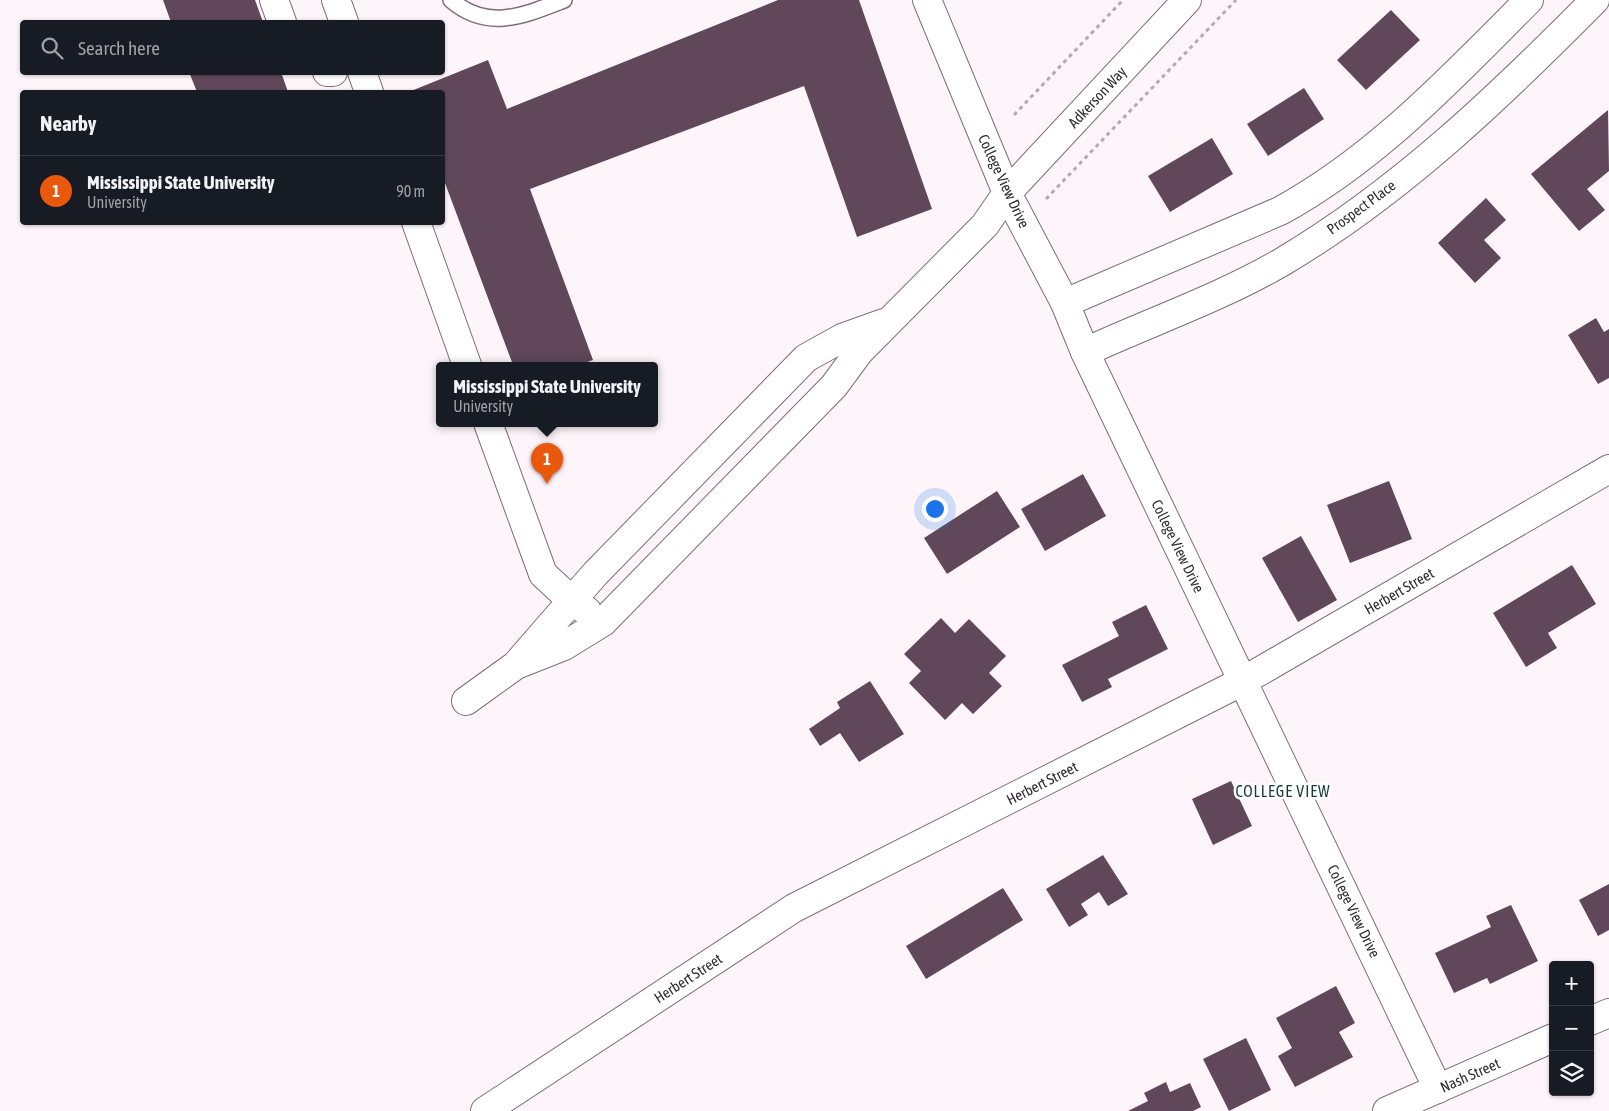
<!DOCTYPE html>
<meta charset="utf-8">
<style>
:root{--surface:#171b24;--page:#20242c;--text:#f1f3f6;--muted:#9ea1a6;--line:#363941;--accent:#ea580c}
body{margin:0;font-family:"Asap Condensed",sans-serif;background:var(--page);color:var(--text)}
.controls{position:absolute;right:15px;bottom:15px;display:grid;overflow:hidden;border-radius:5px;box-shadow:0 1px 4px #0004}
.controls button{width:45px;height:45px;display:grid;place-items:center;padding:0;border:0;border-bottom:1px solid var(--line);background:var(--surface);color:var(--text);font:25px sans-serif}
.you{position:absolute;left:934px;top:508px;width:18px;height:18px;margin:-12px;border:4px solid #fff;border-radius:50%;background:#1a73e8;box-shadow:0 0 0 8px #1a73e833}
.badge{display:grid;place-items:center;width:32px;height:32px;border-radius:50%;background:var(--accent);color:#fff;font-size:16px;font-weight:700}
.pin{position:absolute;translate:-50% -41px;filter:drop-shadow(0 1px 2px #0008)}
.pin::after{content:'';position:absolute;top:26px;width:18px;height:15px;background:inherit;clip-path:polygon(0 0,100% 0,50% 100%)}
.popup{position:absolute;left:436px;top:362px;width:222px;height:65px;box-sizing:border-box;display:grid;place-content:center;border-radius:5px;background:var(--surface);filter:drop-shadow(0 1px 4px #0005);font-size:16px;white-space:nowrap;color:var(--muted)}
.popup b{font-size:19px;color:var(--text)}
.popup::after{content:'';position:absolute;left:50%;top:100%;margin-left:-10px;border:10px solid transparent;border-top-color:var(--surface)}
.list{margin:0;padding:0;list-style:none}
h2{display:flex;justify-content:space-between;align-items:center;height:65px;margin:0;padding:0 20px;font-size:21px}
h2 small{font-size:16px;font-weight:400;color:var(--muted)}
.list li{display:grid;grid-template-columns:32px 1fr auto;gap:15px;align-items:center;box-sizing:border-box;height:70px;padding:0 20px;border-top:1px solid var(--line)}
.list b{display:block;font-size:19px;white-space:nowrap}
.list p{margin:0;font-size:16px;white-space:nowrap;color:var(--muted)}
.list em{font-size:16px;font-style:normal;color:var(--muted)}
.icon{flex:none;width:28px;height:28px;fill:none;stroke:currentColor;stroke-width:2;stroke-linecap:round;stroke-linejoin:round}
.map{position:relative;flex:none;width:1609px;height:1111px;overflow:hidden}
.search{position:absolute;background:var(--surface);box-shadow:0 1px 4px #0004;left:20px;top:20px;width:425px;height:55px;display:flex;align-items:center;gap:12px;box-sizing:border-box;padding:0 18px;border-radius:5px;color:var(--muted);font-size:19px}
.panel{position:absolute;background:var(--surface);box-shadow:0 1px 4px #0004;left:20px;top:90px;width:425px;height:135px;border-radius:5px}
.map>svg:first-child{display:block}
</style>
<div class="map">
<svg width="1609" height="1111" viewBox="0 0 1609 1111">
<rect width="100%" height="100%" fill="#fef5fb"/>
<path fill="#60475a" d="M163 0H255L263 22H171Z
M778 0H859L932 209 857 237 804 86 530 189 593 360 579 365H513L442 175V92L411 91 488 60 507 109Z
M1391 10 1420 40 1366 90 1337 60Z
M189 72H281L288 92H197Z
M1304 88 1324 119 1268 156 1247 124Z
M1608 110 1609 171 1587 189 1605 210 1579 231 1531 174Z
M1212 138 1233 174 1170 212 1148 176Z
M1486 198 1506 220 1484 240 1501 258 1475 283 1438 243Z
M1596 318 1604 332 1609 329V378L1598 384 1568 335Z
M1083 474 1106 516 1045 551 1021 509Z
M1389 481 1412 539 1350 563 1327 505Z
M997 491 1020 527 947 574 924 538Z
M1301 536 1337 600 1298 622 1262 558Z
M1572 565 1596 604 1548 633 1557 648 1526 667 1493 613Z
M1146 605 1168 649 1108 679 1112 687 1082 702 1062 665 1119 636 1112 622Z
M941 618 955 633 969 619 1006 656 989 673 1002 686 973 714 962 703 945 720 909 683 921 671 904 654Z
M870 681 904 734 859 762 840 733 820 746 809 729 840 708 837 702Z
M1231 781 1252 826 1213 845 1192 799Z
M1103 855 1128 894 1108 906 1099 892 1081 904 1088 915 1069 927 1046 889Z
M1609 884V930L1598 936 1579 900Z
M1003 888 1023 920 926 979 906 946Z
M1511 905 1538 961 1490 984 1487 978 1454 993 1435 953 1491 927 1486 916Z
M1336 986 1355 1023 1339 1032 1353 1057 1295 1087 1278 1056 1292 1048 1276 1018Z
M1246 1038 1271 1090 1229 1111 1203 1059Z
M1166 1082 1170 1092 1190 1083 1201 1107 1193 1111H1128L1148 1101 1144 1093Z"/>
<g fill="none" stroke-linecap="round" stroke-linejoin="round">
<defs>
<path id="service" d="M451 0C488 32 525 15 564 0"/>
<path id="minor" d="M274 0 282 22
M336 0 344 22
M327 72H333
M362 72 369 92
M416 222 467 365
M1065 303 1280 211C1377 158 1452 77 1529 0
M1085 352C1150 322 1220 298 1282 262 1400 192 1499 97 1595 0
M488 423 543 574 572 601 587 611
M516 665 564 646 603 622 834 386 859 352 985 225 1007 193 1187 0
M466 701 516 665 595 574 806 358 842 338 884 323
M1590 1021 1609 1013
M485 1111 794 908 1243 681 1609 469
M1387 1111 1553 1038"/>
<path id="tertiary" d="M927 0 1007 193 1065 303 1085 352 1438 1089"/>
</defs>
<use href="#service" stroke="#7c6f78" stroke-width="18"/>
<use href="#minor" stroke="#7c6f78" stroke-width="30"/>
<use href="#tertiary" stroke="#7c6f78" stroke-width="30"/>
<path stroke="#b2abb0" stroke-width="3" stroke-dasharray="4 4" stroke-linecap="butt" d="M1014 115 1123 0
M1046 199 1236 0"/>
<use href="#service" stroke="#fff" stroke-width="15"/>
<use href="#minor" stroke="#fff" stroke-width="28"/>
<use href="#tertiary" stroke="#fff" stroke-width="28"/>
</g>
<g text-anchor="middle" dominant-baseline="central" stroke-width="5" stroke-linejoin="round" paint-order="stroke">
<g font-size="15" fill="#312c30" stroke="#fff">
<text transform="translate(1097 97) rotate(-47)">Adkerson Way</text>
<text transform="translate(1004 181) rotate(65)">College View Drive</text>
<text transform="translate(1361 207) rotate(-36)">Prospect Place</text>
<text transform="translate(1178 546) rotate(64)">College View Drive</text>
<text transform="translate(1399 591) rotate(-30)">Herbert Street</text>
<text transform="translate(1042 783) rotate(-27)">Herbert Street</text>
<text transform="translate(1354 911) rotate(64)">College View Drive</text>
<text transform="translate(688 978) rotate(-33)">Herbert Street</text>
<text transform="translate(1470 1075) rotate(-24)">Nash Street</text>
</g>
<g font-size="16" letter-spacing="1" fill="#183a3d" stroke="#fff">
<text x="1283" y="791">COLLEGE VIEW</text>
</g>
</g>
</svg>
<div class="controls">
<button>+</button>
<button>−</button>
<button><svg class="icon" aria-label="layers" viewBox="0 0 24 24"><path d="M12 4l9 5-9 5-9-5zM3 14l9 5 9-5"/></svg></button>
</div>
<div class="you"></div>
<div class="pin badge" style="left:547px;top:484px">1</div>
<div class="popup"><b>Mississippi State University</b>University</div>
<div class="search"><svg class="icon" aria-label="search" viewBox="0 0 24 24"><circle cx="10" cy="10" r="6"/><path d="M15 15l6 6"/></svg>Search here</div>
<section class="panel">
<h2>Nearby<small></small></h2>
<ul class="list">
<li><span class="badge">1</span><div><b>Mississippi State University</b><p>University</p></div><em>90 m</em></li>
</ul>
</section>
</div>
